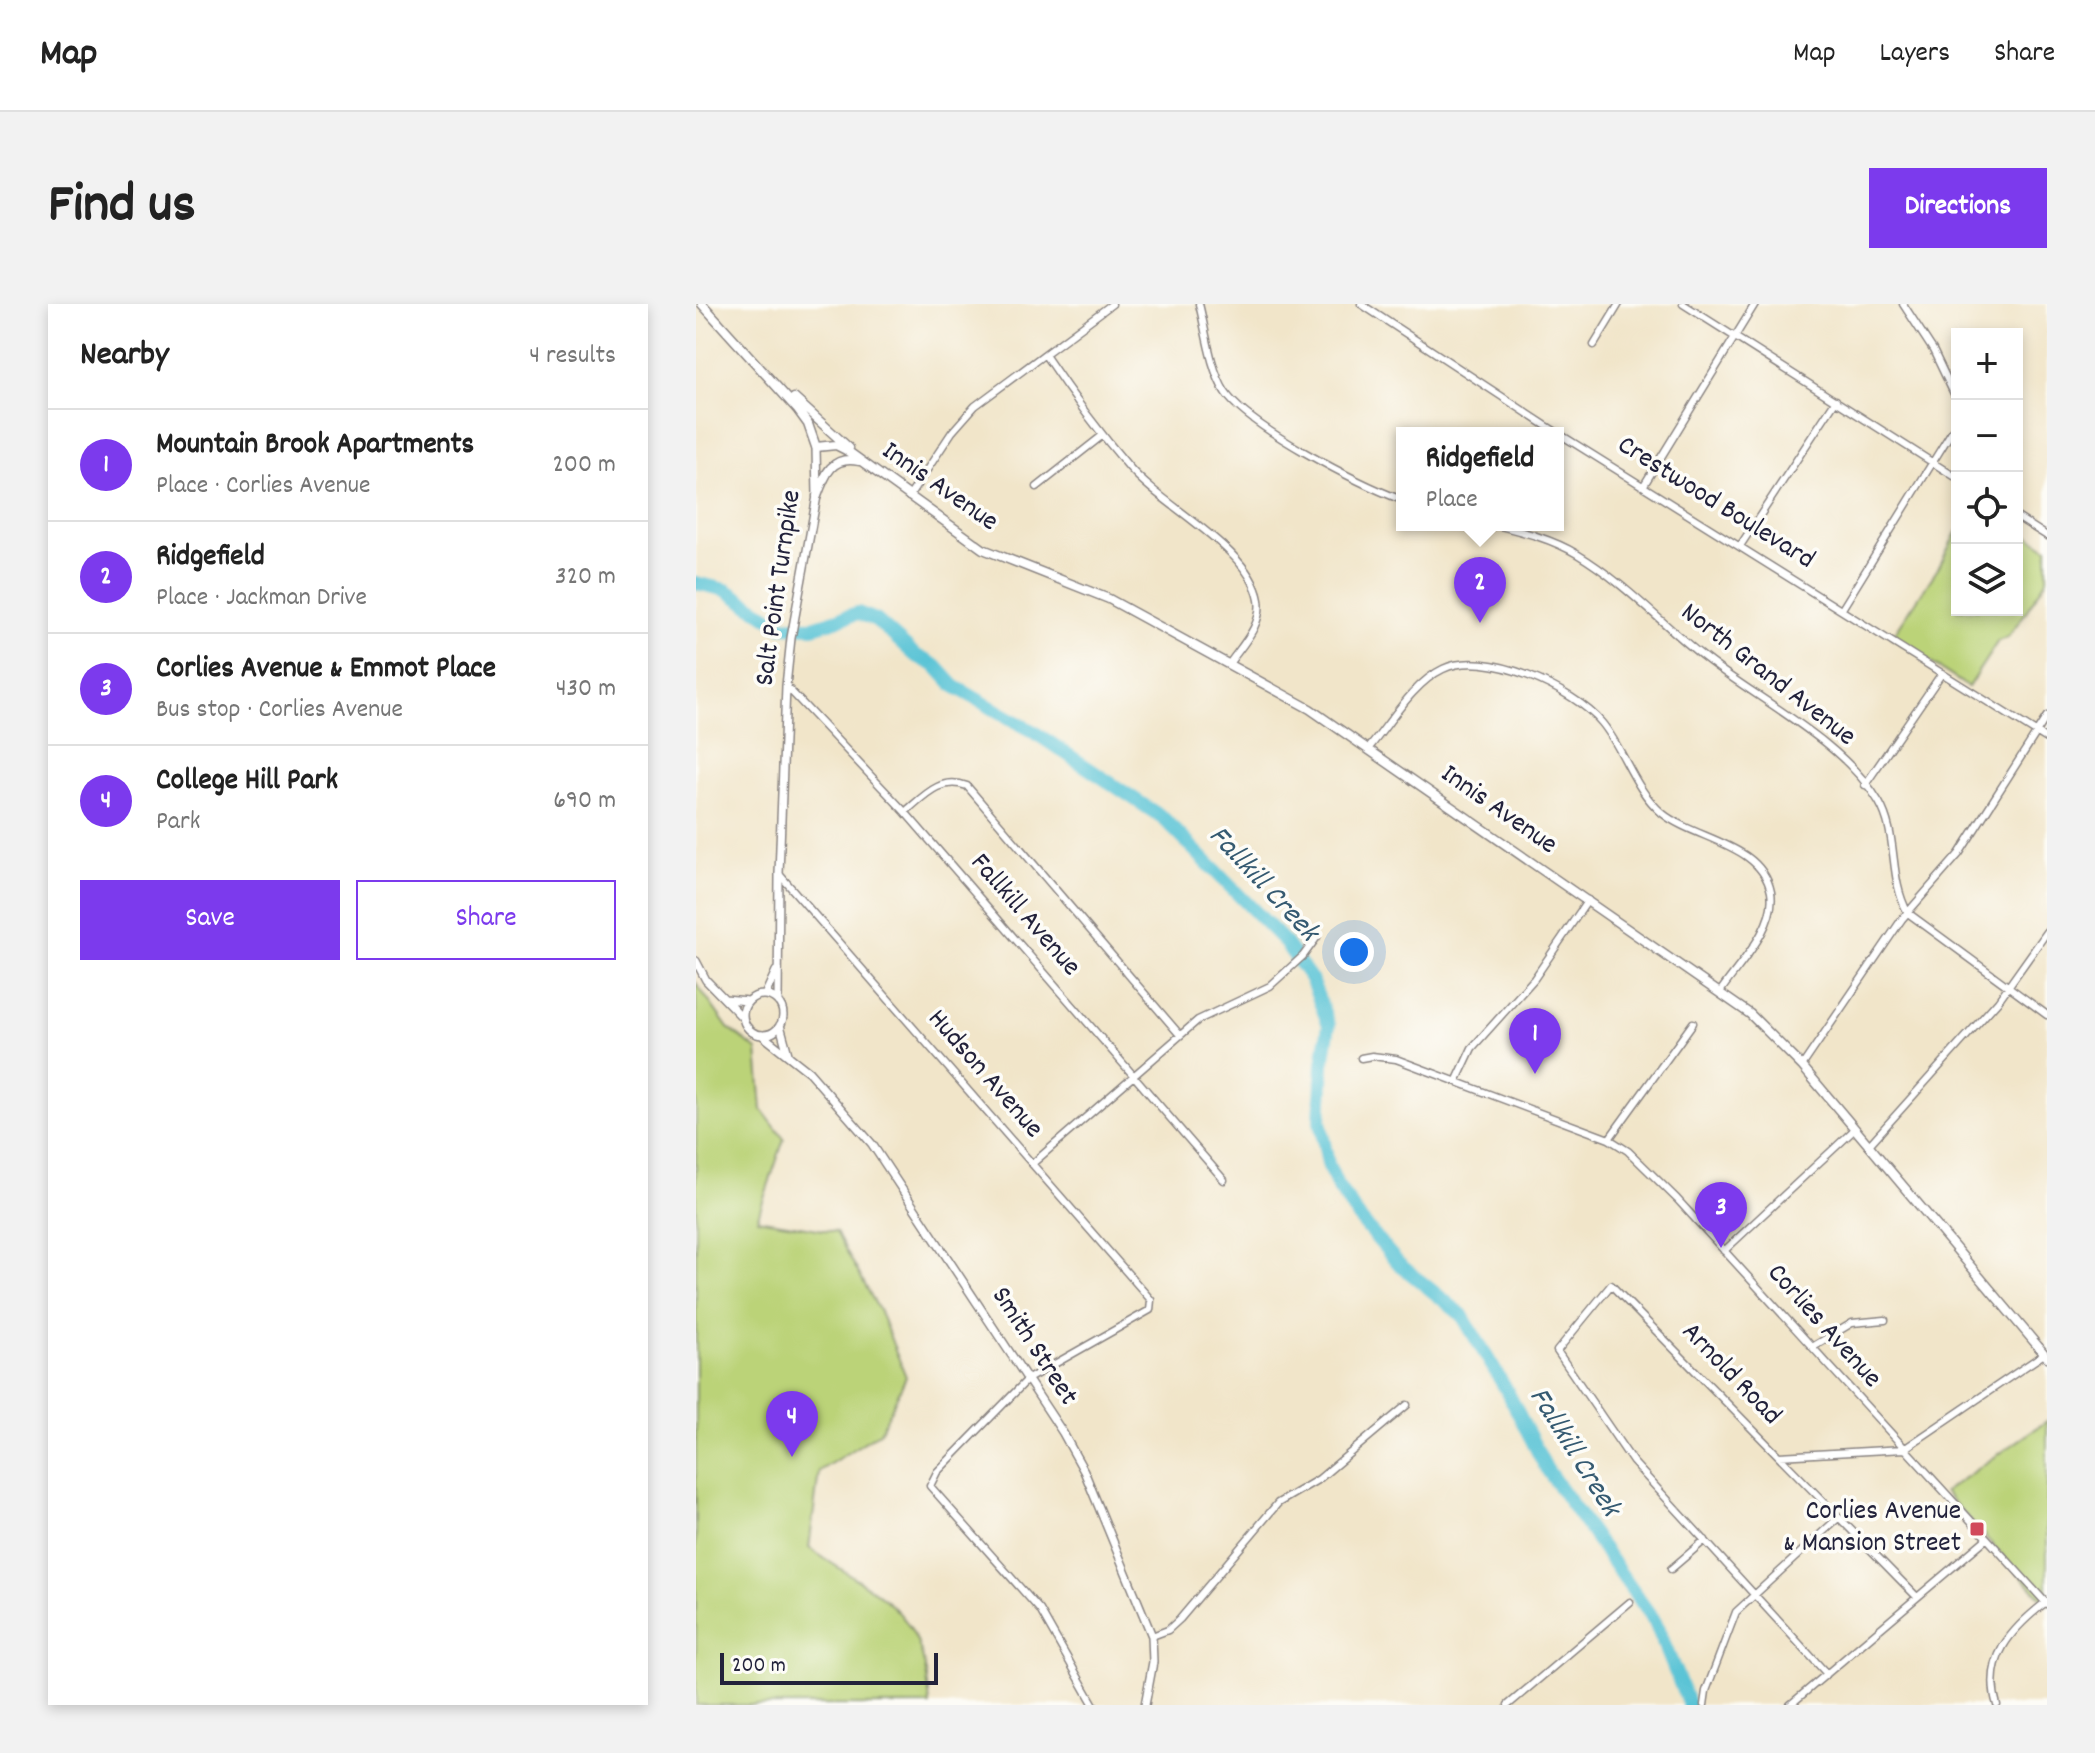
<!DOCTYPE html>
<meta charset="utf-8">
<style>
:root{--surface:#fff;--page:#f2f2f2;--text:#222;--muted:#767676;--line:#e0e0e0;--accent:#7c3aed}
body{margin:0;font-family:Dekko,sans-serif;background:var(--page);color:var(--text)}
.controls{position:absolute;right:24px;top:24px;display:grid;overflow:hidden;border-radius:0px;box-shadow:0 4px 12px #0003}
.controls button{width:72px;height:72px;display:grid;place-items:center;padding:0;border:0;border-bottom:2px solid var(--line);background:var(--surface);color:var(--text);font:40px sans-serif}
.scale{position:absolute;left:24px;bottom:20px;width:218px;box-sizing:border-box;padding-left:8px;border:4px solid #22223b;border-top:0;font-size:22px;line-height:28px;white-space:nowrap;color:#22223b;-webkit-text-stroke:6px #fdfcf7;paint-order:stroke}
.you{position:absolute;left:658px;top:648px;width:28px;height:28px;margin:-20px;border:6px solid #fff;border-radius:50%;background:#1a73e8;box-shadow:0 0 0 12px #1a73e833}
.badge{display:grid;place-items:center;width:52px;height:52px;border-radius:50%;background:var(--accent);color:#fff;font-size:26px;font-weight:700}
.pin{position:absolute;translate:-50% -66px;filter:drop-shadow(0 2px 4px #0008)}
.pin::after{content:'';position:absolute;top:42px;width:28px;height:24px;background:inherit;clip-path:polygon(0 0,100% 0,50% 100%)}
.popup{position:absolute;left:700px;top:123px;width:168px;height:104px;box-sizing:border-box;display:grid;place-content:center;border-radius:0px;background:var(--surface);filter:drop-shadow(0 2px 6px #0005);font-size:26px;white-space:nowrap;color:var(--muted)}
.popup b{font-size:30px;color:var(--text)}
.popup::after{content:'';position:absolute;left:50%;top:100%;margin-left:-16px;border:16px solid transparent;border-top-color:var(--surface)}
.list{margin:0;padding:0;list-style:none}
h2{display:flex;justify-content:space-between;align-items:center;height:104px;margin:0;padding:0 32px;font-size:34px}
h2 small{font-size:26px;font-weight:400;color:var(--muted)}
.list li{display:grid;grid-template-columns:52px 1fr auto;gap:24px;align-items:center;box-sizing:border-box;height:112px;padding:0 32px;border-top:2px solid var(--line)}
.list b{display:block;font-size:30px;white-space:nowrap}
.list p{margin:0;font-size:26px;white-space:nowrap;color:var(--muted)}
.list em{font-size:26px;font-style:normal;color:var(--muted)}
.actions{display:flex;gap:16px;padding:24px 32px}
.actions a{flex:1;padding:18px 0;border:2px solid var(--accent);border-radius:0px;text-align:center;font-size:28px;color:var(--accent)}
.actions .main{background:var(--accent);color:#fff}
.icon{flex:none;width:44px;height:44px;fill:none;stroke:currentColor;stroke-width:2;stroke-linecap:round;stroke-linejoin:round}
.map{position:relative;flex:none;width:1351px;height:1401px;overflow:hidden;border-radius:0px}
header{display:flex;align-items:center;gap:48px;box-sizing:border-box;height:112px;padding:0 40px;background:var(--surface);border-bottom:2px solid var(--line)}
header strong{font-size:38px}
nav{display:flex;gap:44px;margin-inline-start:auto;font-size:28px}
.intro{display:flex;align-items:center;justify-content:space-between;box-sizing:border-box;height:192px;padding:0 48px}
h1{margin:0;font-size:56px}
.button{padding:20px 36px;border-radius:0px;background:var(--accent);color:#fff;font-size:28px;font-weight:700}
main{display:flex;gap:48px;padding:0 48px}
aside{flex:1;background:var(--surface);border-radius:0px;box-shadow:0 4px 12px #0003}
.map>svg:first-child{display:block}
</style>
<header>
<strong>Map</strong>
<nav><a>Map</a><a>Layers</a><a>Share</a></nav>
</header>
<div class="intro"><h1>Find us</h1><a class="button">Directions</a></div>
<main>
<aside>
<h2>Nearby<small>4 results</small></h2>
<ul class="list">
<li><span class="badge">1</span><div><b>Mountain Brook Apartments</b><p>Place · Corlies Avenue</p></div><em>200 m</em></li>
<li><span class="badge">2</span><div><b>Ridgefield</b><p>Place · Jackman Drive</p></div><em>320 m</em></li>
<li><span class="badge">3</span><div><b>Corlies Avenue &amp; Emmot Place</b><p>Bus stop · Corlies Avenue</p></div><em>430 m</em></li>
<li><span class="badge">4</span><div><b>College Hill Park</b><p>Park</p></div><em>690 m</em></li>
</ul>
<div class="actions"><a class="main">Save</a><a>Share</a></div>
</aside>
<div class="map">
<svg width="1351" height="1401" viewBox="0 0 1351 1401">
<rect width="100%" height="100%" fill="#fdfcf7"/>
<filter id="ink" filterUnits="userSpaceOnUse"><feTurbulence type="fractalNoise" baseFrequency=".0125" numOctaves="2"/><feDisplacementMap in="SourceGraphic" scale="16" xChannelSelector="R" yChannelSelector="G"/><feConvolveMatrix kernelMatrix="1 2 1 2 8 2 1 2 1" color-interpolation-filters="sRGB"/></filter>
<filter id="wash" filterUnits="userSpaceOnUse"><feTurbulence type="fractalNoise" baseFrequency=".006" numOctaves="4" result="noise"/><feDisplacementMap in="SourceGraphic" scale="32" xChannelSelector="R" yChannelSelector="G"/><feGaussianBlur stdDeviation="1.8" result="paint"/><feColorMatrix in="noise" values="0 0 0 0 0 0 0 0 0 0 0 0 0 0 0 0 0 1.4 0 .05"/><feComposite in="paint" operator="in"/></filter>
<g filter="url(#wash)">
<rect width="100%" height="100%" fill="#f1e5c9"/>
<path fill="#bbd378" stroke="#6e7a5a" stroke-width="2" d="M1321 224 1351 244V275L1324 317 1312 333 1302 337 1272 383 1196 333 1243 263 1261 227V306H1321Z
M0 679 32 724 61 746 66 806 88 835 61 915 140 928 184 1008 210 1073 184 1128 123 1167 113 1244C186 1295 227 1300 234 1401H0Z
M1351 1117V1300L1248 1188Z"/>
<g fill="none" stroke-linecap="round" stroke-linejoin="round">
<path stroke="#59c3d5" stroke-width="14" d="M0 279 30 286 86 322 117 323 162 309 180 316 219 351 240 362 258 382 338 428 467 514 587 636 615 675 633 721 627 760 624 817 632 860 641 881 663 914 703 960 766 1011 811 1087 850 1164 959 1318 993 1401"/>
</g>
</g>
<g filter="url(#ink)">
<g fill="none" stroke-linecap="round" stroke-linejoin="round">
<defs>
<path id="minor" d="M503 0C510 27 514 64 529 88 553 124 664 180 706 196
M665 0 849 121 1351 435
M987 0 1261 174
M1207 0 1237 46 1261 96
M898 41 923 0
M349 51C375 90 403 128 433 163 467 203 554 244 563 296 567 321 546 341 533 360
M948 181 1059 0
M341 183 407 131
M213 193 256 128 279 102 416 0
M1321 213 1351 232
M800 221C828 228 856 235 881 250 928 278 966 320 1009 354 1062 396 1147 437 1183 498 1203 532 1192 574 1212 609L1351 711
M1044 242 1140 96
M1146 305 1261 119
M90 382 209 508 528 876
M673 444C694 419 717 379 747 365 789 344 878 385 906 419 929 447 937 484 966 509 999 536 1065 539 1075 588 1081 623 1042 661 1024 688
M1169 481 1246 369
M209 508C228 492 244 472 271 482L484 731
M83 570 455 996 454 1006 332 1075 241 1168 234 1182 344 1306 398 1401
M665 754 676 752 700 755 913 835 932 847 981 895 1351 1300
M1106 762 1206 615 1263 550 1351 412
M760 778 776 744 838 675 892 596
M913 835 997 719
M1173 841 1302 697 1351 628
M336 860 502 716 574 682 607 652 621 633
M1028 947 1159 825
M1116 1043 1156 1019 1189 1016
M1083 1152 1208 1145 1348 1050
M975 1265 1009 1236
M456 1332 472 1326 484 1315 582 1199 623 1175 711 1101
M1131 1370 937 1158 861 1047 915 981 1221 1293
M812 1401 934 1298
M1008 1401 1010 1387 1040 1308 1142 1214
M1094 1401 1290 1235
M1301 1401C1287 1355 1315 1325 1350 1298"/>
<path id="tertiary" d="M0 657 10 676 46 713
M69 691 80 667
M47 711a20 20 0 1 1 40 0a20 20 0 1 1-40 0Z
M29 695 52 697
M82 698 83 570 90 382 95 334 121 192 120 143
M84 721 92 750
M66 731 113 768 176 840 367 1129 388 1167 456 1332 457 1358 449 1401"/>
<path id="secondary" d="M6 0 101 105 112 120 120 143 140 141 150 146 287 245 413 295 614 405 1054 710 1106 762 1351 1053
M98 94 153 144
M121 192C129 170 136 151 163 157"/>
</defs>
<use href="#minor" stroke="#8a8482" stroke-width="9"/>
<use href="#tertiary" stroke="#8a8482" stroke-width="10"/>
<use href="#secondary" stroke="#8a8482" stroke-width="11"/>
<use href="#minor" stroke="#fff" stroke-width="6"/>
<use href="#tertiary" stroke="#fff" stroke-width="7"/>
<use href="#secondary" stroke="#fff" stroke-width="8"/>
</g>
</g>
<rect fill="#d1495b" stroke="#fdfcf7" stroke-width="3" x="1273" y="1217" width="16" height="16" rx="4"/>
<g text-anchor="middle" dominant-baseline="central" stroke-width="7" stroke-linejoin="round" paint-order="stroke">
<g font-size="28" fill="#22223b" stroke="#fdfcf7">
<text transform="translate(243 184) rotate(35)">Innis Avenue</text>
<text transform="translate(1019 200) rotate(32)">Crestwood Boulevard</text>
<text transform="translate(84 284) rotate(-82)">Salt Point Turnpike</text>
<text transform="translate(1071 372) rotate(38)">North Grand Avenue</text>
<text transform="translate(802 507) rotate(35)">Innis Avenue</text>
<text transform="translate(328 612) rotate(49)">Fallkill Avenue</text>
<text transform="translate(288 771) rotate(49)">Hudson Avenue</text>
<text transform="translate(1127 1023) rotate(48)">Corlies Avenue</text>
<text transform="translate(337 1043) rotate(57)">Smith Street</text>
<text transform="translate(1034 1071) rotate(46)">Arnold Road</text>
</g>
<g font-size="28" fill="#22223b" stroke="#fdfcf7" text-anchor="end">
<text x="1265" y="1209">Corlies Avenue<tspan x="1265" dy="32">&amp; Mansion Street</tspan></text>
</g>
<g font-size="30" font-style="italic" fill="#355a71" stroke="#fdfcf7">
<text transform="translate(566 581) rotate(47)">Fallkill Creek</text>
<text transform="translate(877 1149) rotate(58)">Fallkill Creek</text>
</g>
</g>
</svg>
<div class="controls">
<button>+</button>
<button>−</button>
<button><svg class="icon" aria-label="locate" viewBox="0 0 24 24"><circle cx="12" cy="12" r="6"/><path d="M12 2v4M12 18v4M2 12h4M18 12h4"/></svg></button>
<button><svg class="icon" aria-label="layers" viewBox="0 0 24 24"><path d="M12 4l9 5-9 5-9-5zM3 14l9 5 9-5"/></svg></button>
</div>
<div class="scale">200 m</div>
<div class="you"></div>
<div class="pin badge" style="left:839px;top:770px">1</div>
<div class="pin badge" style="left:784px;top:319px">2</div>
<div class="popup"><b>Ridgefield</b>Place</div>
<div class="pin badge" style="left:1025px;top:944px">3</div>
<div class="pin badge" style="left:96px;top:1153px">4</div>
</div>
</main>
